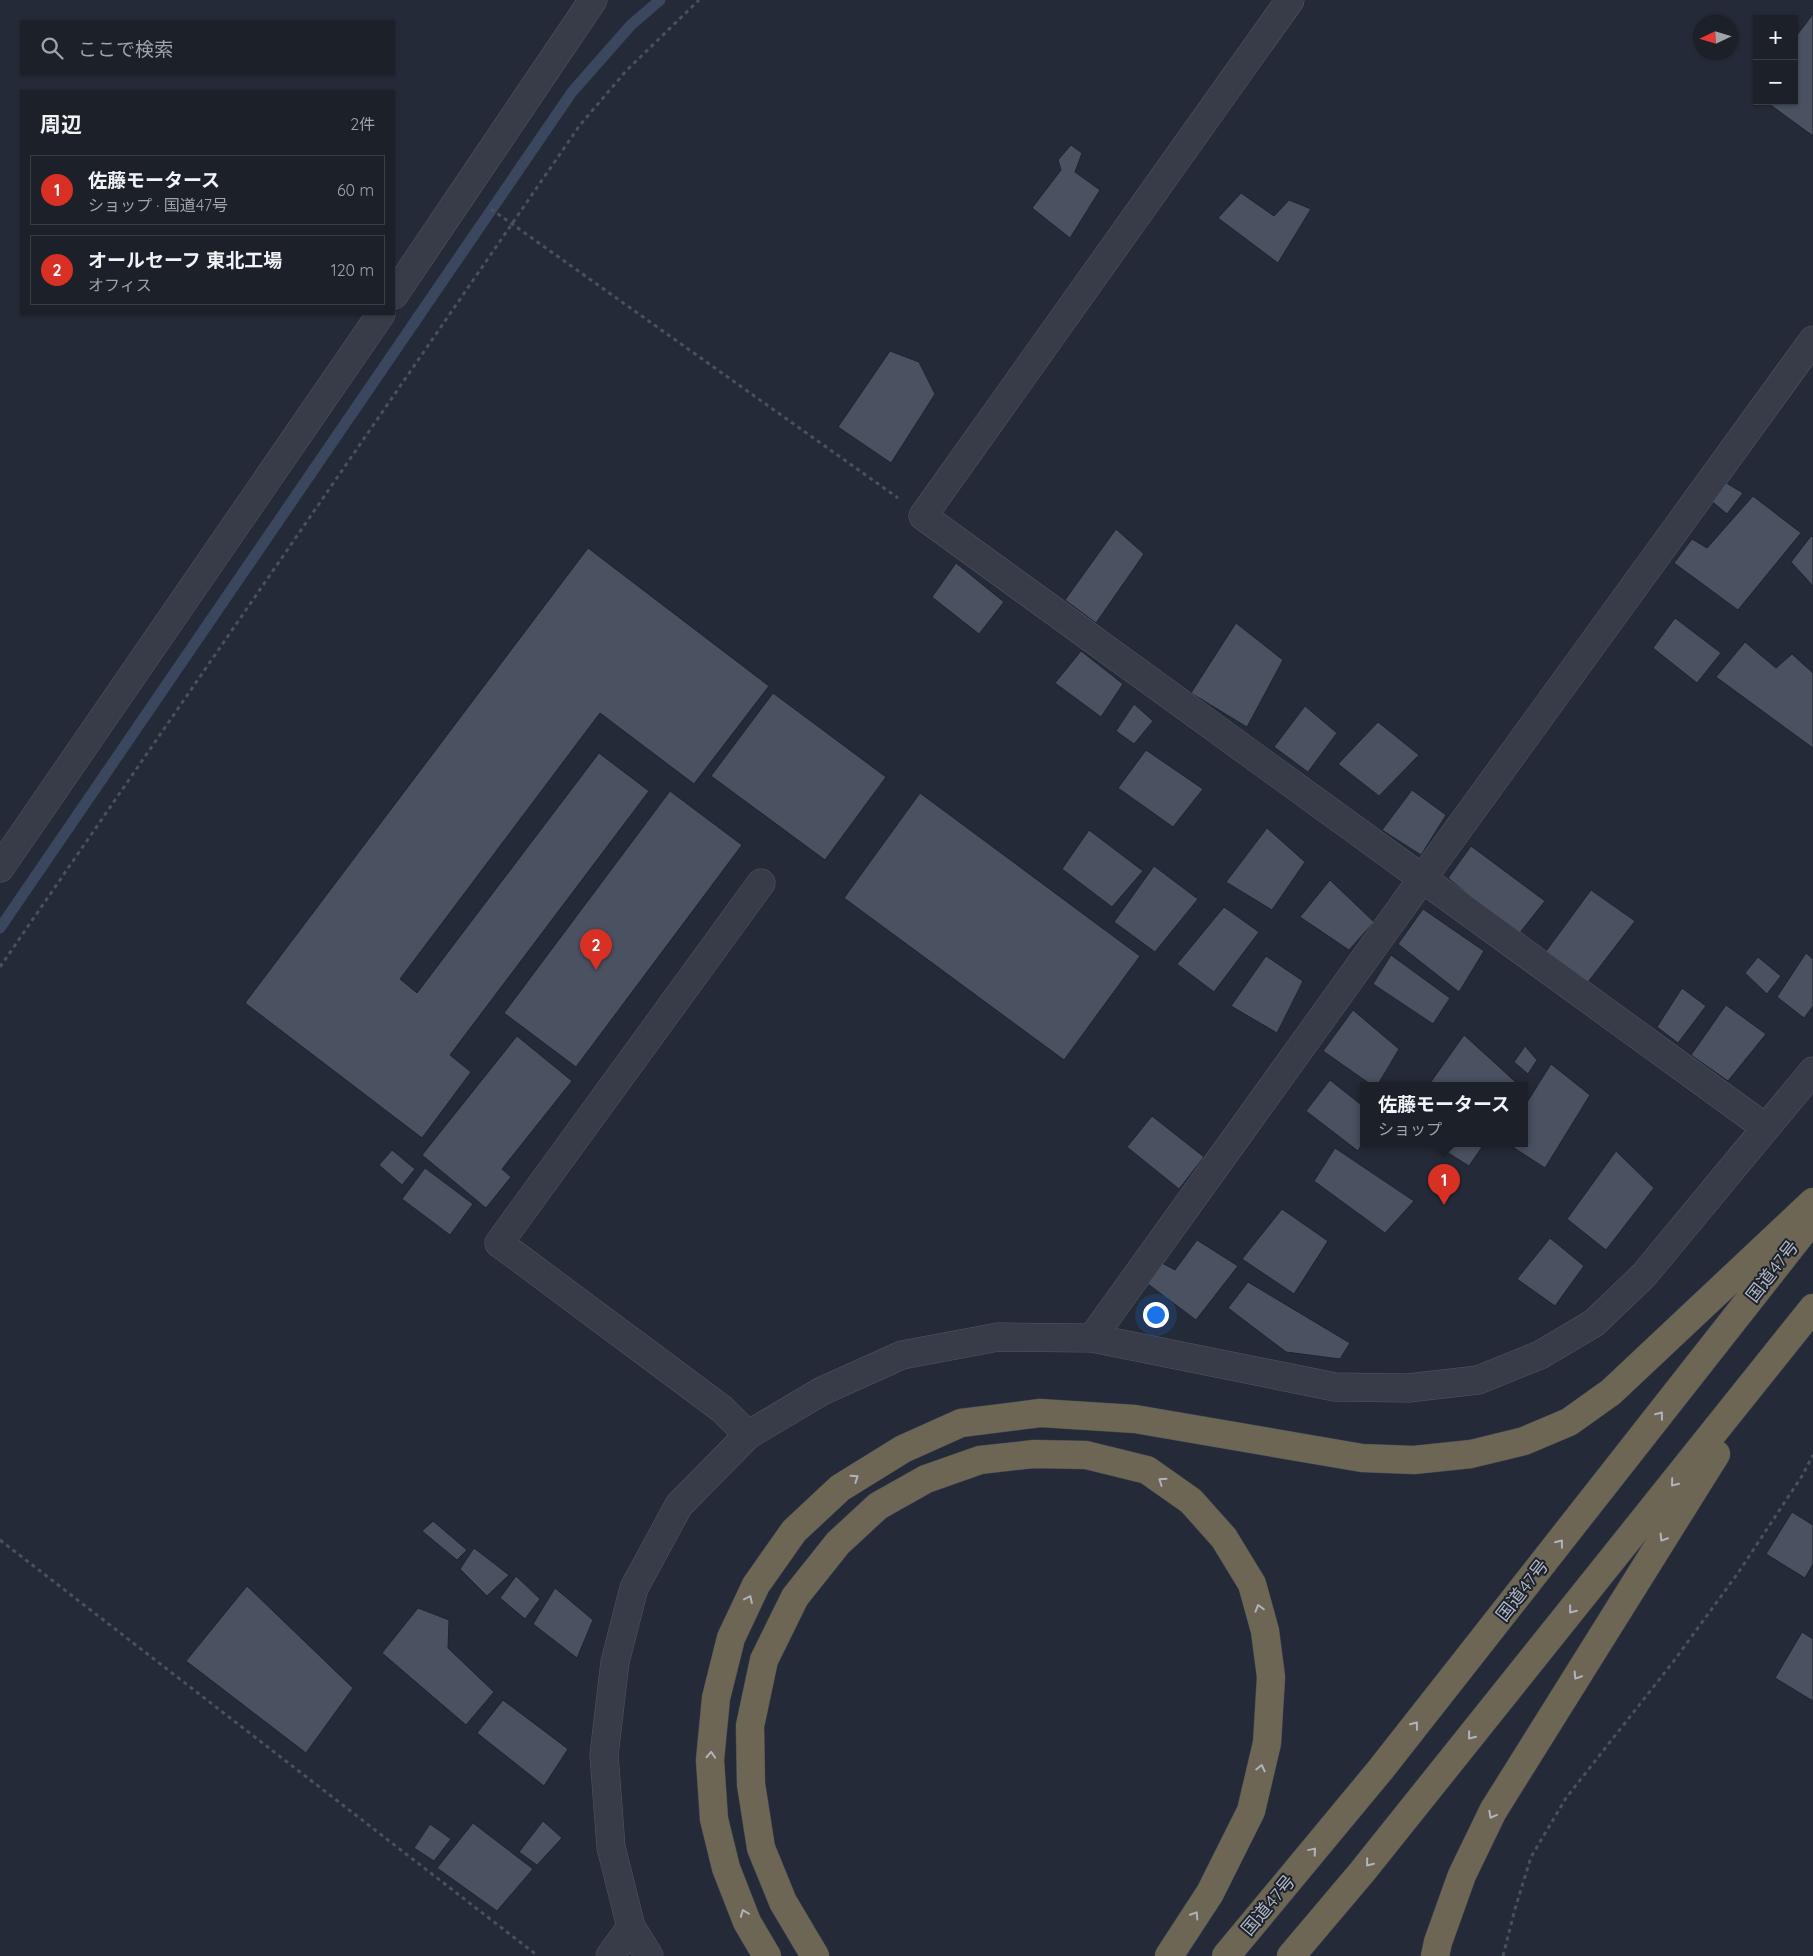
<!DOCTYPE html>
<html lang="ja">
<meta charset="utf-8">
<style>
:root{--surface:#1b2029;--page:#242831;--text:#f1f3f6;--muted:#a0a3a8;--line:#393e46;--accent:#d93025}
body{margin:0;font-family:Quicksand,"Noto Sans JP",sans-serif;background:var(--page);color:var(--text)}
.controls{position:absolute;right:15px;top:15px;display:grid;overflow:hidden;border-radius:0px;box-shadow:0 1px 4px #0004}
.controls button{width:45px;height:45px;display:grid;place-items:center;padding:0;border:0;border-bottom:1px solid var(--line);background:var(--surface);color:var(--text);font:25px sans-serif}
.compass{position:absolute;left:1693px;top:15px;width:45px;height:45px;border-radius:50%;background:var(--surface);box-shadow:0 1px 4px #0004;rotate:266deg}
.you{position:absolute;left:1155px;top:1314px;width:18px;height:18px;margin:-12px;border:4px solid #fff;border-radius:50%;background:#1a73e8;box-shadow:0 0 0 8px #1a73e833}
.badge{display:grid;place-items:center;width:32px;height:32px;border-radius:50%;background:var(--accent);color:#fff;font-size:16px;font-weight:700}
.pin{position:absolute;translate:-50% -41px;filter:drop-shadow(0 1px 2px #0008)}
.pin::after{content:'';position:absolute;top:26px;width:18px;height:15px;background:inherit;clip-path:polygon(0 0,100% 0,50% 100%)}
.popup{position:absolute;left:1360px;top:1082px;width:168px;height:65px;box-sizing:border-box;display:grid;place-content:center;border-radius:0px;background:var(--surface);filter:drop-shadow(0 1px 4px #0005);font-size:16px;white-space:nowrap;color:var(--muted)}
.popup b{font-size:19px;color:var(--text)}
.popup::after{content:'';position:absolute;left:50%;top:100%;margin-left:-10px;border:10px solid transparent;border-top-color:var(--surface)}
.list{margin:0;padding:0;list-style:none}
h2{display:flex;justify-content:space-between;align-items:center;height:65px;margin:0;padding:0 20px;font-size:21px}
h2 small{font-size:16px;font-weight:400;color:var(--muted)}
.list li{display:grid;grid-template-columns:32px 1fr auto;gap:15px;align-items:center;box-sizing:border-box;height:70px;margin:0 10px 10px;padding:0 10px;border:1px solid var(--line);border-radius:0px}
.list b{display:block;font-size:19px;white-space:nowrap}
.list p{margin:0;font-size:16px;white-space:nowrap;color:var(--muted)}
.list em{font-size:16px;font-style:normal;color:var(--muted)}
.icon{flex:none;width:28px;height:28px;fill:none;stroke:currentColor;stroke-width:2;stroke-linecap:round;stroke-linejoin:round}
.map{position:relative;flex:none;width:1813px;height:1956px;overflow:hidden}
.search{position:absolute;background:var(--surface);box-shadow:0 1px 4px #0004;left:20px;top:20px;width:375px;height:55px;display:flex;align-items:center;gap:12px;box-sizing:border-box;padding:0 18px;border-radius:0px;color:var(--muted);font-size:19px}
.panel{position:absolute;background:var(--surface);box-shadow:0 1px 4px #0004;left:20px;top:90px;width:375px;height:225px;border-radius:0px}
.map>svg:first-child{display:block}
</style>
<div class="map">
<svg width="1813" height="1956" viewBox="0 0 1813 1956">
<rect width="100%" height="100%" fill="#242a37"/>
<g fill="none" stroke-linecap="round" stroke-linejoin="round">
<path stroke="#3a475f" stroke-width="11" d="M0 928 572 92 631 25 660 0"/>
</g>
<path fill="#4a5161" stroke="#1e242f" d="M1813 14V136L1765 101H1794V39Z
M1071 145 1082 153 1075 172 1100 190 1070 238 1032 208 1061 170 1058 160Z
M1241 193 1274 216 1289 200 1311 209 1278 263 1218 218Z
M890 351 919 362 935 394 891 463 838 427Z
M1723 481 1743 493 1727 514 1709 499Z
M1753 496 1801 533 1738 610 1674 563 1692 539 1707 548Z
M1116 529 1144 554 1096 623 1065 600Z
M1811 536 1813 537V586L1791 562Z
M588 548 769 686 694 784 600 713 400 979 417 993 599 753 649 791 450 1055 471 1072 422 1138 245 1003Z
M956 563 1004 602 979 634 932 597Z
M1675 618 1721 653 1697 683 1653 648Z
M1236 623 1283 660 1247 727 1191 693Z
M1745 642 1776 668 1792 654 1813 673V748L1716 677Z
M1081 651 1123 684 1101 717 1055 683Z
M773 693 886 777 825 860 711 776Z
M1134 704 1153 721 1134 744 1116 731Z
M1305 706 1337 733 1308 772 1274 747Z
M1378 722 1419 755 1379 796 1338 764Z
M1146 750 1203 789 1173 827 1118 788Z
M1412 790 1446 815 1421 855 1382 830Z
M670 791 742 845 576 1067 504 1013Z
M920 793 1140 956 1064 1060 844 898Z
M1267 828 1305 862 1272 910 1226 882Z
M1089 830 1143 871 1112 907 1062 869Z
M1471 846 1545 901 1518 935 1448 878Z
M1154 866 1198 899 1155 952 1114 922Z
M1330 880 1374 922 1349 950 1300 917Z
M1591 890 1635 921 1585 986 1544 954Z
M1224 907 1259 932 1214 992 1177 964Z
M1423 909 1484 951 1459 992 1398 944Z
M1806 953 1813 959V1006L1804 1018 1777 997Z
M1391 955 1450 998 1433 1024 1373 984Z
M1266 956 1303 981 1277 1033 1231 1006Z
M1758 957 1781 976 1767 994 1745 973Z
M1682 988 1706 1006 1678 1043 1657 1027Z
M1726 1005 1766 1034 1728 1081 1691 1055Z
M1353 1010 1399 1049 1377 1086H1373L1323 1051Z
M1464 1035 1520 1086H1428Z
M517 1036 572 1081 502 1169 511 1177 486 1208 422 1155Z
M1525 1046 1537 1060 1528 1074 1514 1062Z
M1551 1064 1590 1095 1545 1168 1508 1144H1524V1107Z
M1330 1080 1364 1107V1140L1358 1151 1306 1111Z
M1152 1116 1204 1157 1179 1189 1127 1147Z
M1434 1144H1484L1469 1166Z
M1335 1148 1414 1201 1385 1233 1314 1181Z
M392 1150 415 1169 402 1185 379 1165Z
M1616 1151 1654 1188 1606 1250 1567 1219Z
M425 1168 473 1204 450 1235 402 1199Z
M1282 1209 1328 1241 1294 1294 1242 1259Z
M1550 1238 1584 1266 1555 1306 1517 1279Z
M1197 1240 1238 1266 1196 1320 1148 1284 1160 1262 1175 1270Z
M1248 1282 1350 1343 1340 1359 1286 1352 1228 1308Z
M1792 1512 1813 1525V1564L1805 1578 1766 1554Z
M433 1521 467 1550 457 1560 422 1531Z
M474 1548 509 1575 487 1596 460 1569Z
M516 1576 540 1599 525 1619 500 1598Z
M247 1586 353 1688 306 1753 186 1661Z
M555 1588 593 1620 577 1658 533 1624Z
M418 1608 449 1620 448 1648 494 1692 466 1725 382 1653Z
M1802 1632 1813 1639V1701L1775 1678Z
M503 1700 568 1749 544 1786 477 1733Z
M543 1821 562 1838 537 1865 519 1852Z
M473 1823 533 1869 497 1911 437 1868Z
M430 1824 451 1839 434 1861 414 1848Z"/>
<g fill="none" stroke-linecap="round" stroke-linejoin="round">
<defs>
<path id="minor" d="M1290 0 923 516 1766 1128
M394 295 593 0
M0 868 381 314
M1092 1338 1422 879 1813 340
M748 1435 722 1409 499 1243 761 883
M610 1956 631 1927
M649 1956 631 1927 611 1847 604 1755 615 1662 634 1588 679 1505 748 1435 822 1391 902 1355 998 1337 1092 1338 1335 1387 1408 1388 1478 1380 1540 1355 1594 1323 1644 1275 1813 1071"/>
<path id="highway" d="M767 1956 747 1922 726 1868 714 1819 710 1760 716 1698 731 1638 756 1585 794 1531 840 1488 903 1449 961 1423 1040 1413 1135 1419 1362 1458 1414 1460 1471 1454 1524 1441 1569 1422 1611 1392 1813 1202
M815 1956 783 1902 761 1848 751 1784 750 1726 764 1660 795 1597 838 1543 878 1506 926 1479 980 1460 1034 1454 1086 1455 1147 1470 1191 1501 1224 1538 1252 1584 1265 1631 1271 1677 1267 1743 1251 1811 1210 1893 1169 1956
M1226 1956 1381 1769 1809 1224
M1291 1956 1362 1872 1813 1308
M1435 1956 1438 1942 1462 1875 1493 1811 1716 1454"/>
</defs>
<use href="#minor" stroke="#525763" stroke-width="29"/>
<use href="#highway" stroke="#424753" stroke-width="29"/>
<path stroke="#455458" stroke-width="3" stroke-dasharray="4 4" stroke-linecap="butt" d="M491 209 898 498
M0 967 580 125 626 71 699 0
M0 1540 538 1956
M1503 1956 1515 1909 1531 1857 1566 1798 1673 1662 1738 1573 1802 1476 1813 1455"/>
<use href="#minor" stroke="#373c48" stroke-width="28"/>
<use href="#highway" stroke="#6d6655" stroke-width="28"/>
</g>
<defs><path id="oneway-chevron" d="M-2-3.5L2.5 0L-2 3.5" fill="none" stroke-width="1.6" stroke-linecap="round" stroke-linejoin="round" transform="scale(1.25)"/></defs>
<g stroke="#afb3be">
<use href="#oneway-chevron" transform="translate(1660 1415) rotate(-52)"/>
<use href="#oneway-chevron" transform="translate(855 1478) rotate(-34)"/>
<use href="#oneway-chevron" transform="translate(1162 1481) rotate(-145)"/>
<use href="#oneway-chevron" transform="translate(1674 1483) rotate(129)"/>
<use href="#oneway-chevron" transform="translate(1663 1538) rotate(122)"/>
<use href="#oneway-chevron" transform="translate(1560 1543) rotate(-52)"/>
<use href="#oneway-chevron" transform="translate(749 1599) rotate(-65)"/>
<use href="#oneway-chevron" transform="translate(1259 1608) rotate(-106)"/>
<use href="#oneway-chevron" transform="translate(1572 1610) rotate(129)"/>
<use href="#oneway-chevron" transform="translate(1577 1676) rotate(122)"/>
<use href="#oneway-chevron" transform="translate(1415 1725) rotate(-52)"/>
<use href="#oneway-chevron" transform="translate(1471 1736) rotate(129)"/>
<use href="#oneway-chevron" transform="translate(711 1755) rotate(-87)"/>
<use href="#oneway-chevron" transform="translate(1261 1768) rotate(-77)"/>
<use href="#oneway-chevron" transform="translate(1492 1815) rotate(118)"/>
<use href="#oneway-chevron" transform="translate(1313 1851) rotate(-50)"/>
<use href="#oneway-chevron" transform="translate(1369 1863) rotate(129)"/>
<use href="#oneway-chevron" transform="translate(744 1913) rotate(-111)"/>
<use href="#oneway-chevron" transform="translate(1195 1915) rotate(-57)"/>
</g>
<g text-anchor="middle" dominant-baseline="central" stroke-width="4" stroke-linejoin="round" paint-order="stroke">
<g font-size="18" fill="#b2b7c4" stroke="#1c222d">
<text transform="translate(1772 1271) rotate(-52)">国道47号</text>
<text transform="translate(1522 1590) rotate(-52)">国道47号</text>
<text transform="translate(1268 1905) rotate(-50)">国道47号</text>
</g>
</g>
</svg>
<div class="controls">
<button>+</button>
<button>−</button>
</div>
<svg class="compass" viewBox="-18 -18 36 36"><path d="M0-13l5 13h-10z" fill="#e53935"/><path d="M0 13l5-13h-10z" fill="#a0a3a8"/></svg>
<div class="you"></div>
<div class="pin badge" style="left:1444px;top:1205px">1</div>
<div class="popup"><b>佐藤モータース</b>ショップ</div>
<div class="pin badge" style="left:596px;top:970px">2</div>
<div class="search"><svg class="icon" aria-label="search" viewBox="0 0 24 24"><circle cx="10" cy="10" r="6"/><path d="M15 15l6 6"/></svg>ここで検索</div>
<section class="panel">
<h2>周辺<small>2件</small></h2>
<ul class="list">
<li><span class="badge">1</span><div><b>佐藤モータース</b><p>ショップ · 国道47号</p></div><em>60 m</em></li>
<li><span class="badge">2</span><div><b>オールセーフ 東北工場</b><p>オフィス</p></div><em>120 m</em></li>
</ul>
</section>
</div>
